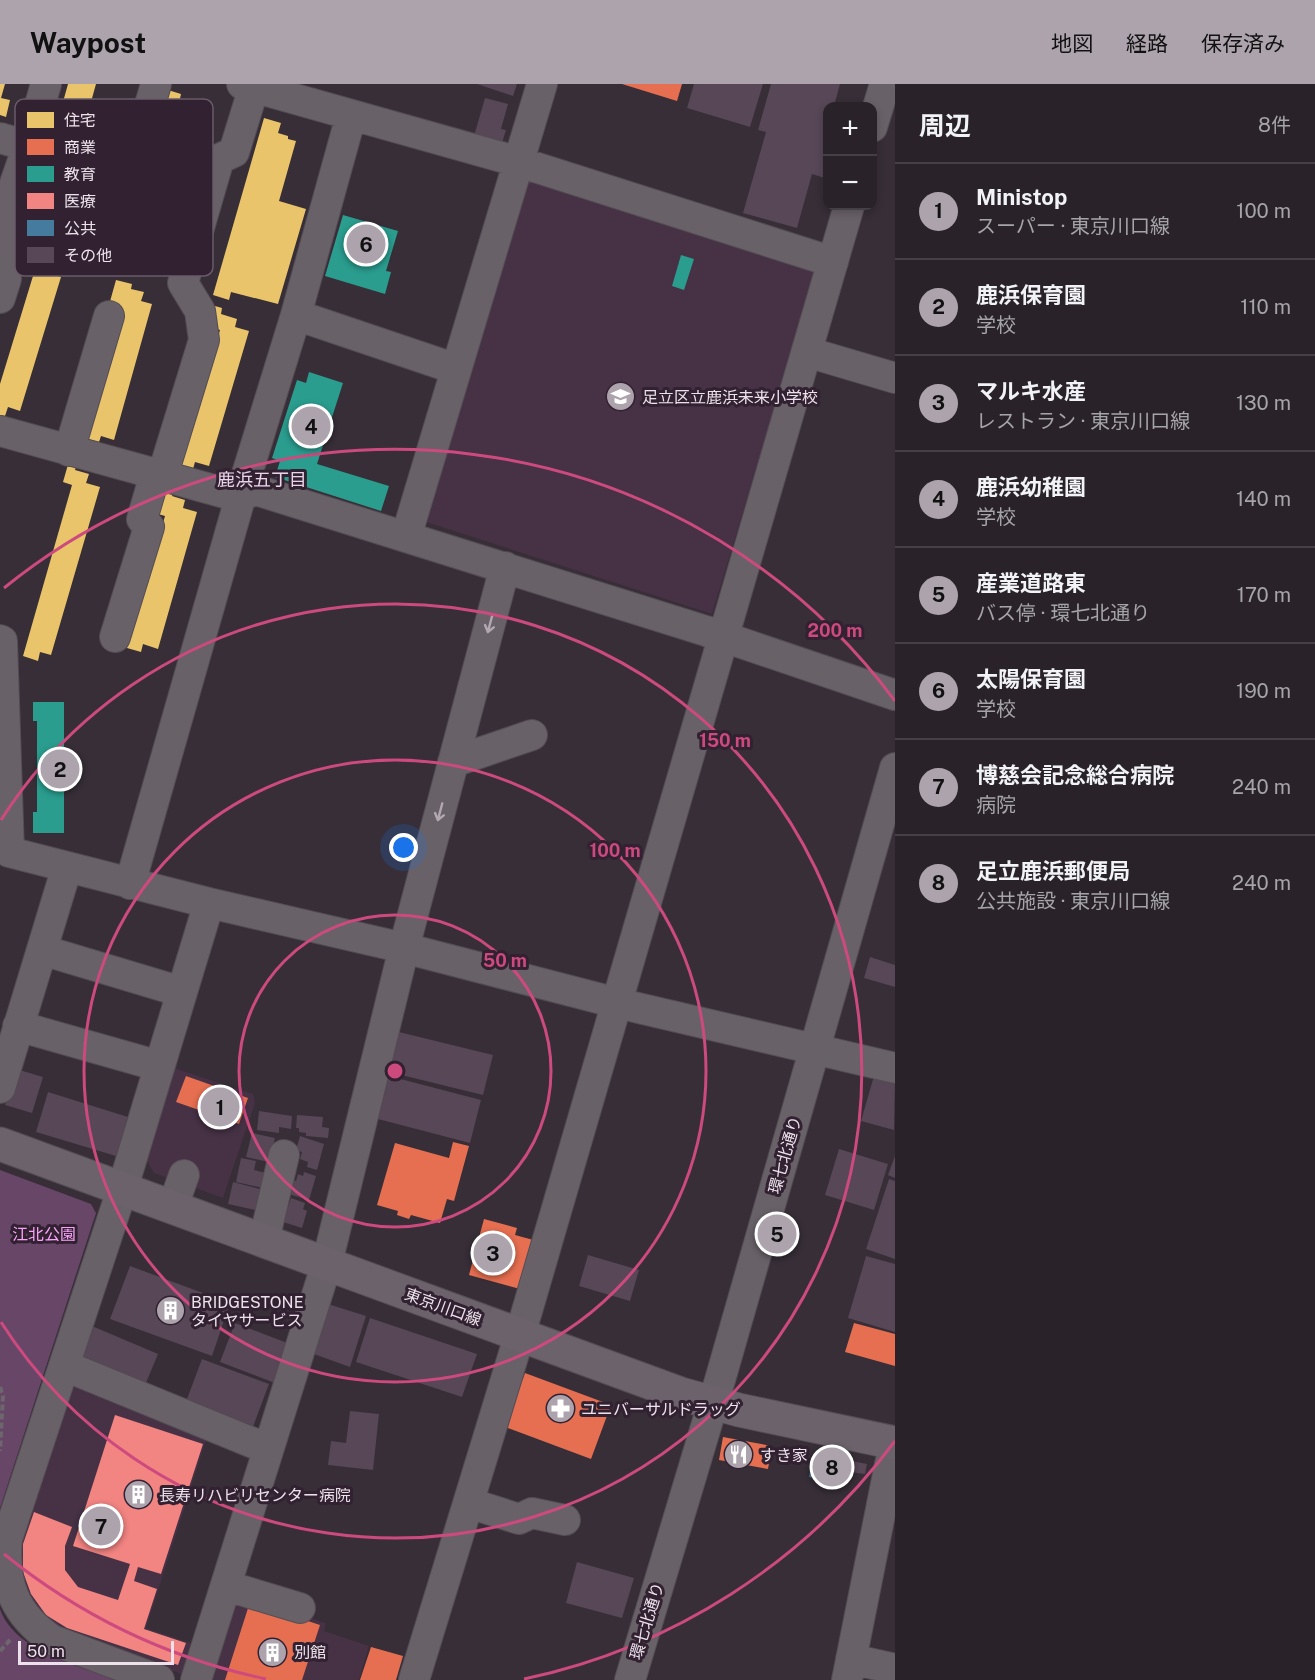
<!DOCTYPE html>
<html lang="ja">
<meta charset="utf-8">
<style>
:root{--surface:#292229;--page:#312a31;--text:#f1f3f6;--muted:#a5a4a8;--line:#453f46;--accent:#ada3ad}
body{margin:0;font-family:"Public Sans","Noto Sans JP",sans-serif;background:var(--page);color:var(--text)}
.controls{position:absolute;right:18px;top:18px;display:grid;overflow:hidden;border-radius:12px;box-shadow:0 3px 9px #0003}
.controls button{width:54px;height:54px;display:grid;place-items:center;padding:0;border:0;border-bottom:2px solid var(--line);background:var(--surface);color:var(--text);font:30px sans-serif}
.scale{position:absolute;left:18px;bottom:15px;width:156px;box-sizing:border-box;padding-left:6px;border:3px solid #ede2ec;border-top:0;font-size:16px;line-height:21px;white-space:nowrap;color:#ede2ec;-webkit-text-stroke:4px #312131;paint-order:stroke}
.you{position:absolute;left:404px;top:764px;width:21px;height:21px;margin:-15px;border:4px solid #fff;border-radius:50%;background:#1a73e8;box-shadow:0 0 0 9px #1a73e833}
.badge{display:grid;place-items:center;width:39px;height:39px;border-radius:50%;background:var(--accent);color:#111;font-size:20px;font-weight:700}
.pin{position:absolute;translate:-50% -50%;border:3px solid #fff;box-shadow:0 2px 6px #0006}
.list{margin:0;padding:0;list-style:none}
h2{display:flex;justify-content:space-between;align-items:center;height:78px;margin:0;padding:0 24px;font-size:26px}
h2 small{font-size:20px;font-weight:400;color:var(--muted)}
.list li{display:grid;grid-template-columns:39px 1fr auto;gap:18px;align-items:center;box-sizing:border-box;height:96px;padding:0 24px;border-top:2px solid var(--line)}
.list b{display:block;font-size:22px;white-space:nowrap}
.list p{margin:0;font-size:20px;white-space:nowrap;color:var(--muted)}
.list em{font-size:20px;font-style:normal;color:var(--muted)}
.map{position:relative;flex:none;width:895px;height:1596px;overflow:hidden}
header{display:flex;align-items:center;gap:36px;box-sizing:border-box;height:84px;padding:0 30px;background:var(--accent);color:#111}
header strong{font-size:28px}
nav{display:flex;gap:33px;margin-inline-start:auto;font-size:21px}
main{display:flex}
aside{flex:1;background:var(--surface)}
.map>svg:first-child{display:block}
</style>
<header>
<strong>Waypost</strong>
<nav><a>地図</a><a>経路</a><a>保存済み</a></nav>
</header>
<main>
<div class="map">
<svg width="895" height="1596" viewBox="0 0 895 1596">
<rect width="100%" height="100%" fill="#372e37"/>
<path fill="#463145" d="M529 95 816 187 712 530 426 438Z
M171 983 253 1010 255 1019 223 1114 154 1089 146 1075Z
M74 1298 207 1353 146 1544 217 1568 238 1512 326 1539 324 1547 369 1562 359 1596H210L190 1586 182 1590 67 1550 41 1532 25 1511 17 1475 20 1454Z"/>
<path fill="#684668" d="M0 1086 91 1120 96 1129 0 1424Z
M0 1525C14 1567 82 1584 120 1596H0Z"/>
<path fill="#e9c46a" d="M0 0H5L1 14 10 16 6 33 0 31Z
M68 0H96L59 132 45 128 43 134 28 130 26 137 17 135 23 114 35 118Z
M168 6 181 10 179 19 192 23 153 159 139 155 137 163 124 159Z
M264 34 281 39 278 49 288 52V55L296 57 279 117 306 125 278 220 231 208 229 216 213 211Z
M27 167 35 170 33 176 50 181 47 189 61 193 20 327 8 323 5 332 0 331V300L33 192 20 188Z
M116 196 132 200 131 205 144 208 141 217 152 220 114 356 101 352 99 358 87 355 123 225 109 221Z
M215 222 222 224 221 230 237 235 235 243 249 247 209 382 195 378 193 385 179 381 220 246 209 243Z
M69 377 77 379 75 386 89 390 86 399 100 403 51 571 40 568 38 577 23 572 72 401 63 398Z
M158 405 173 409 172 412 185 416 183 424 197 428 158 565 143 560 141 568 127 564 165 432 151 428Z"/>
<path fill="#e76f51" d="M622 0H682L677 17Z
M186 992 248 1014 239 1040 176 1018Z
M453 1058 469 1062 454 1117 447 1115 440 1139 411 1131 409 1135 397 1131 398 1127 377 1121 395 1059 449 1074Z
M484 1135 517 1144 515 1151 537 1157 524 1206 469 1191Z
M854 1239 895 1250V1282L845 1268Z
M525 1289 611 1321 591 1375 505 1343Z
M723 1353 772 1362 768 1385 719 1376Z
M250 1518 320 1541 302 1596H225Z
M371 1563 403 1572 396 1596H360Z"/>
<path fill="#2a9d8f" d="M343 131 398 147 386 187 391 188 385 210 325 192Z
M681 171 694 175 684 206 672 202Z
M309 288 343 299 317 380 389 402 381 427 275 393 280 377 272 374 297 296 306 299Z
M33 618H64V749H33V728H37V637H33Z"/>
<path fill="#f28482" d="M115 1331 203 1360 161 1490 138 1483 134 1497 157 1505 144 1545 186 1559 178 1581 67 1544 46 1531 31 1510 23 1488V1460L34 1428 72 1443 65 1462V1486L78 1503 118 1516 130 1480 73 1462Z"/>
<path fill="#457b9d" d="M814 1369 850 1376 846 1400 809 1393Z"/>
<path fill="#574757" d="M477 0H517L513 12Z
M694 0H763L750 43 687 24Z
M771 0H840L834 22H828V95L812 90 797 144 743 129 766 48 758 46Z
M485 14 508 20 501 45 506 46 502 59 474 52Z
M870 873 895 881V903L864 894Z
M399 948 493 971 483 1011 389 988Z
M16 985 43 993 32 1029 5 1021Z
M389 992 481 1016 470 1059 378 1035Z
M874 992 895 998 894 1046 861 1037Z
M48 1008 128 1033 116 1072 36 1048Z
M259 1027 292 1032 291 1045 279 1043V1049L257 1046Z
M297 1031 323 1033 322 1043 329 1044 328 1054 306 1052V1049L299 1048V1044H296Z
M252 1049 275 1054 269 1078 246 1073Z
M300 1052 324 1060 317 1086 307 1083 308 1078 300 1075 302 1068 296 1066Z
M839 1065 888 1080 874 1126 825 1111Z
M895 1072V1094L888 1091Z
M241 1074 256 1077 254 1086 266 1089 263 1104 236 1098Z
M304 1088 316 1092 309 1116 285 1109 289 1094 296 1097 298 1090 303 1092Z
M889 1095 895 1097V1175L866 1165Z
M233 1098 260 1105 255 1126 228 1120Z
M291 1114 305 1119 303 1125 307 1127 302 1144 283 1138Z
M588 1171 639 1186 630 1217 579 1202Z
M866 1172 895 1180V1248L848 1234Z
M130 1182 230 1219 212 1272 110 1235Z
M328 1220 366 1232 350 1283 311 1269Z
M370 1234 477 1270 462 1313 356 1278Z
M235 1239 290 1260 275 1299 220 1278Z
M92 1242 158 1270 143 1306 79 1273Z
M202 1275 269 1300 251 1348 184 1323Z
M350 1327 379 1330 373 1386 328 1381 331 1357 346 1359Z
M852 1377 867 1380 865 1390 850 1388Z
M577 1478 634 1494 622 1534 566 1519Z"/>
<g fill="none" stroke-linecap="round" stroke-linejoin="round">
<defs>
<path id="minor" d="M242 0 519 78 833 178
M872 43 885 0
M0 54 28 62
M116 138 156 0
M0 214 6 195 3 134 28 62 46 0
M296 231 456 285
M807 268 895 294
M0 347 225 409 259 407 706 547 895 611
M69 367 109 232
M162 393 204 256 200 227 183 199 219 75 234 68 254 3
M406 453 542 0
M115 553 149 443 142 435 155 391
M0 556 2 557 9 768 209 819 404 864 617 919 895 984
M453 678 532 651
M130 800 247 390 296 231 351 32
M42 866 182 908
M18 942 159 982
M0 1004 67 783
M173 1122 184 1091
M264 1156 284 1071
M65 1282 268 1365
M469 1419 519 1435 532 1429 565 1436
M227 1502 300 1524
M851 1575 895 1585
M159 1596 52 1556C14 1530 3 1500 7 1455L123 1103 209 819
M196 1596 327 1179 404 864 505 483
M414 1596 527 1227 849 122
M630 1596 720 1296 895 684
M847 1596 890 1380 895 1361"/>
<path id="major" d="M0 1060 681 1310 739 1326 895 1359"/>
</defs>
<use href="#minor" stroke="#544c54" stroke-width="32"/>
<use href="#major" stroke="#544c54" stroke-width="35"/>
<path stroke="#6d676d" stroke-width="4" stroke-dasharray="6 3" stroke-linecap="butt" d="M0 1303 3 1312 0 1367
M0 1567 11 1555"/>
<use href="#minor" stroke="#696168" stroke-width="30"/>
<use href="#major" stroke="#6b626b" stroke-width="33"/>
</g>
<defs><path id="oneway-shaft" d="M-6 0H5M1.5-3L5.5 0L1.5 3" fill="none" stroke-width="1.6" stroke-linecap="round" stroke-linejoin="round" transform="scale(1.5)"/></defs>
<g stroke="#b2a8b1">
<use href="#oneway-shaft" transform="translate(490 540) rotate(105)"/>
<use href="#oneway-shaft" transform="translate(440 728) rotate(105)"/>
</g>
<g fill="none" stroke="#cd4a7f" stroke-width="3">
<circle cx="395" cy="987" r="156"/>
<circle cx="395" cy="987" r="311"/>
<path d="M1 736A467 467 0 1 1 1 1238"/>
<path d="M895 1357A622 622 0 0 1 524 1595M266 1595A622 622 0 0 1 4 1470M4 504A622 622 0 0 1 895 617"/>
</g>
<defs>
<symbol id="school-disc" viewBox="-11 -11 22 22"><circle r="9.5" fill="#ada3ad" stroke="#312131"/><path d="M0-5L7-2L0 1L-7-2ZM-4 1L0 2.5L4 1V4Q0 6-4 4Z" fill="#fff"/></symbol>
<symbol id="building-disc" viewBox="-11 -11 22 22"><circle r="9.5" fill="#ada3ad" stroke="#312131"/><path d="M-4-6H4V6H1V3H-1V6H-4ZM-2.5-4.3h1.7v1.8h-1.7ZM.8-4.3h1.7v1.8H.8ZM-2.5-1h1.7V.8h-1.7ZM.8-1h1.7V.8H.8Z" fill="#fff"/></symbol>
<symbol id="pharmacy-disc" viewBox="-11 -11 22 22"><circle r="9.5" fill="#ada3ad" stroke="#312131"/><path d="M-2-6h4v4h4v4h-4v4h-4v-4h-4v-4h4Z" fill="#fff"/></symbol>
<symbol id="restaurant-disc" viewBox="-11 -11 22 22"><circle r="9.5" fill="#ada3ad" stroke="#312131"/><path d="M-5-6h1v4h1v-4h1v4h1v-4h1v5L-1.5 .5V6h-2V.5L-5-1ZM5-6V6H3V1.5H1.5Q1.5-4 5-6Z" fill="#fff"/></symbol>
</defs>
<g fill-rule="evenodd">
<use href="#school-disc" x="604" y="296" width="33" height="33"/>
<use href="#building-disc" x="154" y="1210" width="33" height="33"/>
<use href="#pharmacy-disc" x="544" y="1308" width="33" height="33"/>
<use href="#restaurant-disc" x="722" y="1354" width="33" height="33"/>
<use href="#building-disc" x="122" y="1394" width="33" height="33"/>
<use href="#building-disc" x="256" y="1552" width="33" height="33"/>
</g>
<g text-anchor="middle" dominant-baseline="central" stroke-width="6" stroke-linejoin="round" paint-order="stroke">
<g font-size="16" fill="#ede2ec" stroke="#312131" text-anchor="start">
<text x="642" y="313">足立区立鹿浜未来小学校</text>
<text x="191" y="1218">BRIDGESTONE<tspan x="191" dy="18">タイヤサービス</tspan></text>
<text x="581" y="1325">ユニバーサルドラッグ</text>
<text x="760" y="1371">すき家</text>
<text x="159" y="1411">長寿リハビリセンター病院</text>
<text x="294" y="1568">別館</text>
</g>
<g font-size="16" fill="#ede2ec" stroke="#312131">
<text transform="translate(785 1071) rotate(-74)">環七北通り</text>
<text transform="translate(443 1223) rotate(20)">東京川口線</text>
<text transform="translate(647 1537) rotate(-73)">環七北通り</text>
</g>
<g font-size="16" fill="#fba2fa" stroke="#312131">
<text x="44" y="1150">江北公園</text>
</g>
<g font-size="18" fill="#ead4e9" stroke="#312131">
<text x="262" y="395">鹿浜五丁目</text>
</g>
</g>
<rect x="15" y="15" width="198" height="177" rx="9" fill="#312131" stroke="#695b69" stroke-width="1.5"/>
<rect x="27" y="28" width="27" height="16" fill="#e9c46a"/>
<rect x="27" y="55" width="27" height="16" fill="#e76f51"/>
<rect x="27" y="82" width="27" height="16" fill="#2a9d8f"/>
<rect x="27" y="109" width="27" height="16" fill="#f28482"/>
<rect x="27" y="136" width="27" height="16" fill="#457b9d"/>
<rect x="27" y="163" width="27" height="16" fill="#574757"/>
<g font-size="16" fill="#ede2ec">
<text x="64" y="42">住宅</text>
<text x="64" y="69">商業</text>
<text x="64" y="96">教育</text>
<text x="64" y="123">医療</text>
<text x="64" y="150">公共</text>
<text x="64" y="177">その他</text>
</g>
<circle cx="395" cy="987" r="9" fill="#cd4a7f" stroke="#312131" stroke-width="3"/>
<g font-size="18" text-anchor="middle" font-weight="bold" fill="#cd4a7f" stroke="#312131" stroke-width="6" stroke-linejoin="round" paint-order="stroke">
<text x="835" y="553">200 m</text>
<text x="725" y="663">150 m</text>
<text x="615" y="773">100 m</text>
<text x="505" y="883">50 m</text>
</g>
</svg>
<div class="controls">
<button>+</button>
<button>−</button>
</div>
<div class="scale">50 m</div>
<div class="you"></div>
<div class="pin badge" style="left:220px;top:1023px">1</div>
<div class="pin badge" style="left:60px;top:685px">2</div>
<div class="pin badge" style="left:493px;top:1169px">3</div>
<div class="pin badge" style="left:311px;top:342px">4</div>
<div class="pin badge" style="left:777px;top:1150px">5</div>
<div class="pin badge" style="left:366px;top:160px">6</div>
<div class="pin badge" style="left:101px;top:1442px">7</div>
<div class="pin badge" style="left:832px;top:1383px">8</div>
</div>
<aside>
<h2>周辺<small>8件</small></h2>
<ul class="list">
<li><span class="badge">1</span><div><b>Ministop</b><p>スーパー · 東京川口線</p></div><em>100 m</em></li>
<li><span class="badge">2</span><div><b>鹿浜保育園</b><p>学校</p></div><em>110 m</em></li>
<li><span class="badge">3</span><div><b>マルキ水産</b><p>レストラン · 東京川口線</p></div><em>130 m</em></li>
<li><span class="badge">4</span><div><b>鹿浜幼稚園</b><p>学校</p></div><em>140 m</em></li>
<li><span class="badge">5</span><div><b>産業道路東</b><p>バス停 · 環七北通り</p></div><em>170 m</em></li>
<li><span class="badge">6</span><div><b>太陽保育園</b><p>学校</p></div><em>190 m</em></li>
<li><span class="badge">7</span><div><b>博慈会記念総合病院</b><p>病院</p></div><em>240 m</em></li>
<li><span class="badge">8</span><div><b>足立鹿浜郵便局</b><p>公共施設 · 東京川口線</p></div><em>240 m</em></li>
</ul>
</aside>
</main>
